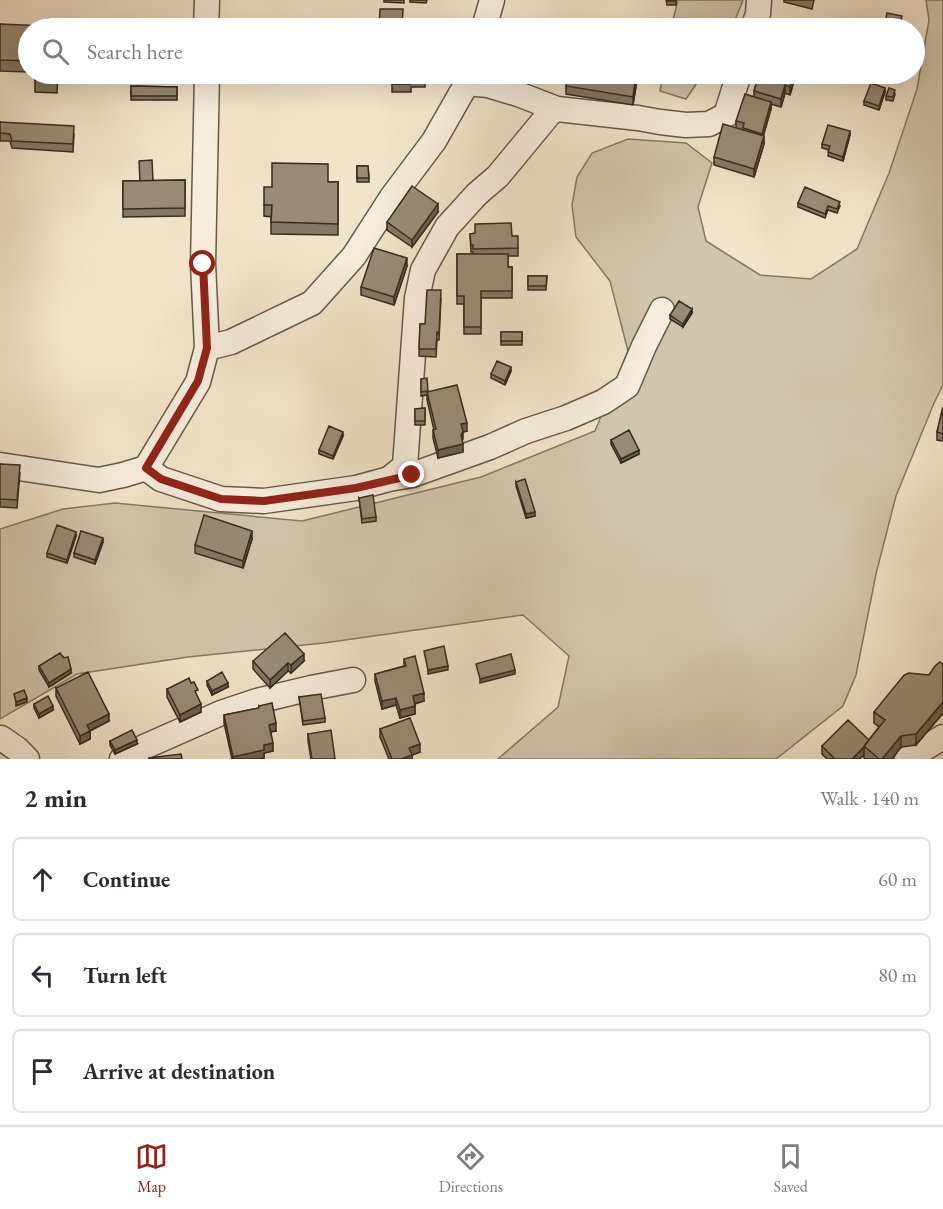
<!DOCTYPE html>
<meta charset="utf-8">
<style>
:root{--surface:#fff;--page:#f2f2f3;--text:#2b2b33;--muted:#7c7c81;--line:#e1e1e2;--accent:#8f2418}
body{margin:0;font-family:"EB Garamond",serif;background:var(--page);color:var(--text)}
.stop{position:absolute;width:18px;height:18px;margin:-14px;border:4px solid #8f2418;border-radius:50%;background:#fff}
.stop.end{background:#8f2418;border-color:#fff;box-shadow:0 2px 6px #0008}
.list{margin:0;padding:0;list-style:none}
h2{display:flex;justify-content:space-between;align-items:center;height:78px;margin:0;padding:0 24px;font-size:26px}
h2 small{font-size:20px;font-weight:400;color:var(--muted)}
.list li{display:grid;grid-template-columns:39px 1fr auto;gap:18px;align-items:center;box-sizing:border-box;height:84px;margin:0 12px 12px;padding:0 12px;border:2px solid var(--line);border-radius:9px}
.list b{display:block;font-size:22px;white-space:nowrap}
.list em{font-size:20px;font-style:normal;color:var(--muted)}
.icon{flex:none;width:33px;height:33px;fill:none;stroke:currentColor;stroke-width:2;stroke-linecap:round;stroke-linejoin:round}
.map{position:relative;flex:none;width:943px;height:759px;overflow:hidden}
.search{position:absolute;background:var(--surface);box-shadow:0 6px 24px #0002;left:18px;right:18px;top:18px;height:66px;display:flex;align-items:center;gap:15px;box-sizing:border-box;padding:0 21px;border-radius:33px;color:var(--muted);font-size:22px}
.sheet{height:366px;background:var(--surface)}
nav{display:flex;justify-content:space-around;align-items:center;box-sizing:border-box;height:84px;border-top:2px solid var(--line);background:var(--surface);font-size:16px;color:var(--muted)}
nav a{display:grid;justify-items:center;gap:3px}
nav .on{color:var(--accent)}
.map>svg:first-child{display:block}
</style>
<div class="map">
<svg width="943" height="759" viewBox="0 0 943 759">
<rect width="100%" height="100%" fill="#f2e4ca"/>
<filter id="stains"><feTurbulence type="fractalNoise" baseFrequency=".00333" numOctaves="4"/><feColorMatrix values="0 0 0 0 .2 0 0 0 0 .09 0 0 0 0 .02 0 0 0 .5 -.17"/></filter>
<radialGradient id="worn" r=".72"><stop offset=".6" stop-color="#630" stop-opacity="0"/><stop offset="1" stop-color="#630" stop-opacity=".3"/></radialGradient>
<path fill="#d2c5ad" stroke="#857866" stroke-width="1.5" d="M678 0H743L732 28H671Z
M926 0H943V385L934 403 896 496 876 574 856 675 843 706 776 759H498L558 707 569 656 523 615 324 643 188 657 77 674 0 719V529L63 509 115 503 302 521 481 477 595 431 628 351 610 281 576 237 572 205 577 177 592 153 628 139 686 143 712 163 698 207 706 241 760 275 811 279 857 249 889 173 917 89 929 20Z
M663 74H703L686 99 660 91Z"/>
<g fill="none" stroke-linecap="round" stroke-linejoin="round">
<defs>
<path id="street" d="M206 28 207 0
M484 28 492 0
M753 28 758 14 759 0
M467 83 488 85 518 94 557 109 638 118 660 122 686 125 709 124 726 115 739 74
M207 348 231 342 312 303 354 256 392 197 434 141 467 83 470 74
M0 465 99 480 123 475 146 468 161 479 221 499 264 501 356 488 389 479 405 466 417 298 423 270 447 227 477 194 498 176 550 113 557 109
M146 468 198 382 207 348 203 264 207 74
M389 479 412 475 490 447 526 431 566 418 603 402 627 386 644 346 662 310
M1 738 17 749 27 759
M122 759 144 747 221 713 257 701 311 688 353 680
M907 759 943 737"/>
</defs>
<use href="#street" stroke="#665949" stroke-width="27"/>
<use href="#street" stroke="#f7eddd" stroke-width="24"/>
</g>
<path fill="#847866" stroke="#382b1e" stroke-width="1.5" d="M384 0H404V3L384 2Z
M410 0H427L426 3 410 2Z
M666 0H676V5H667Z
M784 0H814L812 9 784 2Z
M0 24 28 28V72L0 71Z
M35 74H58L57 93 35 92Z
M382 74H425V87H411V92H392V75H382Z
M638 74 633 105 566 94V86Z
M759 74H796L790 95 785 93 781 107 771 104V109L763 136 764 144 754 177 714 165V157L736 128V121L754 96V91Z
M131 86 177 87V100H131Z
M885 92 879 110 864 105V101Z
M895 94 893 101 886 100V96Z
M0 122 74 134 73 152 12 148 10 141H0Z
M850 135 843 161 828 156 829 150 822 148V144Z
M357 166H368L369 182H357Z
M185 180V216L123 217V181Z
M328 182H338V235L271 234V217L264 216V205L272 187Z
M798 203 840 206 837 213 828 210 825 218 798 207Z
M438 212 412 247 387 230V222Z
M470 234 512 236 518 248V256H508V267H512V298H481V334H464V304H457V254H473V252H471Z
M407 266 394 305 361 295V287Z
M528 276H547L546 290H528Z
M441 298 439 340H437L436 357 419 356 420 324H425Z
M692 313 683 327 670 319V315Z
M501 332H522V345H501Z
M511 371 505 385 491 378V374Z
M421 379 428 392 467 431 463 432 462 440 463 452 438 458 433 438V430H434L427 400V395L421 396Z
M943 407V441L937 440V432Z
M425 408V425H415V409Z
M343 436 333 459 319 454V450Z
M611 440 639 454 621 463 611 444Z
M0 464 20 473 17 508 0 507Z
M516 482 535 516 526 518 516 486Z
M359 498 376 517V521L362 523Z
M76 536 67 563 47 557V553Z
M252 539 243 568 195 553V545Z
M103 542 95 564 74 557V553Z
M404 659 424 701 415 704V714L400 718 396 705 382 709 375 681V674L404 666Z
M253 661H304L291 673 288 671 270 688 253 669Z
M943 664V713L916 745 901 747 892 759H865L864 758V755L859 759H827L822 754V746L869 740 879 727 874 723V712L929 675Z
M39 666 71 673 49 687 39 670Z
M207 681 228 687 212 695 207 685Z
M56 688 109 721 90 731V739L80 744 56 696Z
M167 689 198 698 201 712 180 722 167 697Z
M299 697 325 718V722L303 725Z
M34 704 53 710 39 718 34 708Z
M259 706 276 731 271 732 273 751 264 753V758L258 759H232L224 723V715L259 708Z
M380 729 420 752 412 755V759H389L380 737Z
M308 734 335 759H311L308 741Z
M110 741 137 744 115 754 110 745Z"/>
<path fill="#6b6153" stroke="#382b1e" stroke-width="1.5" d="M636 74H638L633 105V97Z
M794 74H796L790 95V87Z
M785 85V93L781 107V99Z
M885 88V92L879 110V106Z
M771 102V109L762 141V134Z
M850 131V135L843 161V157Z
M764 136V144L754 177V169Z
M438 204V212L412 247V240Z
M407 258V266L394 305V297Z
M692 309V313L683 327V324Z
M511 367V371L505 385V381Z
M467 423V431L463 432V439L461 443V424Z
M343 432V436L333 459V456Z
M463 444V452L438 458V450Z
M639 450V454L621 463V459Z
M535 512V516L526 518V514Z
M252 531V539L243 568V561Z
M76 532V536L67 563V560Z
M103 538V542L95 564V560Z
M304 654V661L291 673V665Z
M288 663V671L270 688V680Z
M448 666V670L428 674V670Z
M71 669V673L49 687V683Z
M515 670V674L480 683V679Z
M228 683V687L212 695V691Z
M424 693V701L413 704V696Z
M27 698V702L16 706V702Z
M396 698V705L382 709V701Z
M943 702V713L916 745V734Z
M201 704V712L180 722V715Z
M53 706V710L39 718V714Z
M415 706V714L400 718V710Z
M109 714V721L87 732V725Z
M276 723V731L269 732V725Z
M90 731V739L80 744V736Z
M901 736V747L892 759H882Z
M137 740V744L115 754V750Z
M273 743V751L264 753V758L258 759H233V757L264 745Z
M420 744V752L412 755V759H401L409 748Z
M864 747V755L859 759H852Z"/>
<path fill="#998b77" stroke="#382b1e" stroke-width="1.5" d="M667 0H676V1H667Z
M380 9H403L402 28H379Z
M887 13 902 16 899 28H884Z
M47 19 63 20V28H28V61L0 60V24L46 26Z
M127 19 167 24V28H126Z
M35 74H57V82L35 80Z
M392 74H425V79H411V84H392Z
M568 74H636L633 97 566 86Z
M759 74H794L790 87 785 85 781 99 754 91Z
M871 83 885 88 879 106 864 101Z
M131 86 177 87V96H131Z
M889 88 895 90 893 97 886 96Z
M745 94 771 102 762 134 743 128 744 123 736 121Z
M0 122 74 126 73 144 12 141 10 134 0 133Z
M723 124 764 136 754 169 714 157Z
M828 125 850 131 843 157 828 152 830 146 822 144Z
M152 160 153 181H140L139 161Z
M272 163 328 164V182H338V224L271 222 272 205H264V187H272Z
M357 166H368L369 178H357Z
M185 180V208L123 209V181Z
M412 186 438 204 412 240 387 222Z
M805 187 840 202 837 209 828 206 825 214 798 203Z
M511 223 512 236H518V248L473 249V245H471L470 234 475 233V224Z
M374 248 407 258 394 297 361 287Z
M457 254H508V267H512V291H481V327H464V296H457Z
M528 276H547L546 286H528Z
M427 290H441L439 333 437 332 436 349H419L420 324H425Z
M679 301 692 309 683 324 670 315Z
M501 332H522V341H501Z
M497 361 511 367 505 381 491 374Z
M427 378 428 391 421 392V379Z
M457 385 467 423 461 424 463 431 461 435 463 444 438 450 433 430 436 429 427 392Z
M943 407V434L937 432Z
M425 408V421H415V409Z
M329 426 343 432 333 456 319 450Z
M629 430 639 450 621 459 611 440Z
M0 464 20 465 17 500 0 499Z
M525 479 535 512 526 514 516 482Z
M373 495 376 517 362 519 359 498Z
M204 515 252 531 243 561 195 545Z
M57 525 76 532 67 560 47 553Z
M81 531 103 538 95 560 74 553Z
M285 633 304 654 291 665 288 663 270 680 253 661Z
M444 646 448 666 428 670 424 651Z
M60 653 64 658 68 657 71 669 49 683 39 666Z
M511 654 515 670 480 679 476 664Z
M415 656 424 693 413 696 415 706 400 710 396 698 382 701 375 674 406 666 404 659Z
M940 662 943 664V702L916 734 901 736 882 759H879L864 746 885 720 874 712 904 675 909 673 929 675 935 666Z
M88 672 109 714 87 725 90 731 80 736 56 688Z
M222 672 228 683 212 691 207 681Z
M189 678 191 683 194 682 198 690 195 691 201 704 180 715 167 689Z
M24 690 27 698 16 702 14 694Z
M321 694 325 718 303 721 299 697Z
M48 696 53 706 39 714 34 704Z
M272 703 276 723 269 725 273 743 264 745V750L233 757 224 715 259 708V706Z
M410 718 420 744 409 748 412 755 401 759H392L380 729Z
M848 720 869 740 864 747 852 759H835L822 746Z
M132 730 137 740 115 750 110 741Z
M331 730 335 759H312L308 734Z
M181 754 182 759H149V758Z"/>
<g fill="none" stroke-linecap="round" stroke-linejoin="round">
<path stroke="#8f2418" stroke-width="8" d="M203 264 207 348 198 381 146 468 161 479 221 499 264 501 356 488 412 475"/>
</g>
<rect width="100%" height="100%" filter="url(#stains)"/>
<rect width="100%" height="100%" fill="url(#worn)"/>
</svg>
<div class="stop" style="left:203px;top:264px"></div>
<div class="stop end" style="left:412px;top:475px"></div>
<div class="search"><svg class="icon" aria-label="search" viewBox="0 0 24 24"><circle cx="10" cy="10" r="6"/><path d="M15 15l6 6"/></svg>Search here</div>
</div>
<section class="sheet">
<h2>2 min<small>Walk · 140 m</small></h2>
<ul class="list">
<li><svg class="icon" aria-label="ahead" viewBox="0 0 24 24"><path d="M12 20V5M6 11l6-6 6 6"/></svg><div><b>Continue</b></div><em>60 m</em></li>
<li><svg class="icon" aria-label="left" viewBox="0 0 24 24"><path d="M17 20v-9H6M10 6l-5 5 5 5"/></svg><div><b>Turn left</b></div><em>80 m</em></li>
<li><svg class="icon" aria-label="arrive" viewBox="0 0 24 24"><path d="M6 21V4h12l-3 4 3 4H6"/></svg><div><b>Arrive at destination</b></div></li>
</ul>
</section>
<nav>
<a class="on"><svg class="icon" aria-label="map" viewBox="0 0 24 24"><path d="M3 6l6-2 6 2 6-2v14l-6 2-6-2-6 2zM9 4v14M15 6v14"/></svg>Map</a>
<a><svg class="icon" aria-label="directions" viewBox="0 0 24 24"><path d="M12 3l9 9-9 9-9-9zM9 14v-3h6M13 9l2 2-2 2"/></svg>Directions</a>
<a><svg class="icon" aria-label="saved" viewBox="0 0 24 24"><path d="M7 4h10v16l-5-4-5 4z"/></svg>Saved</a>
</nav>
